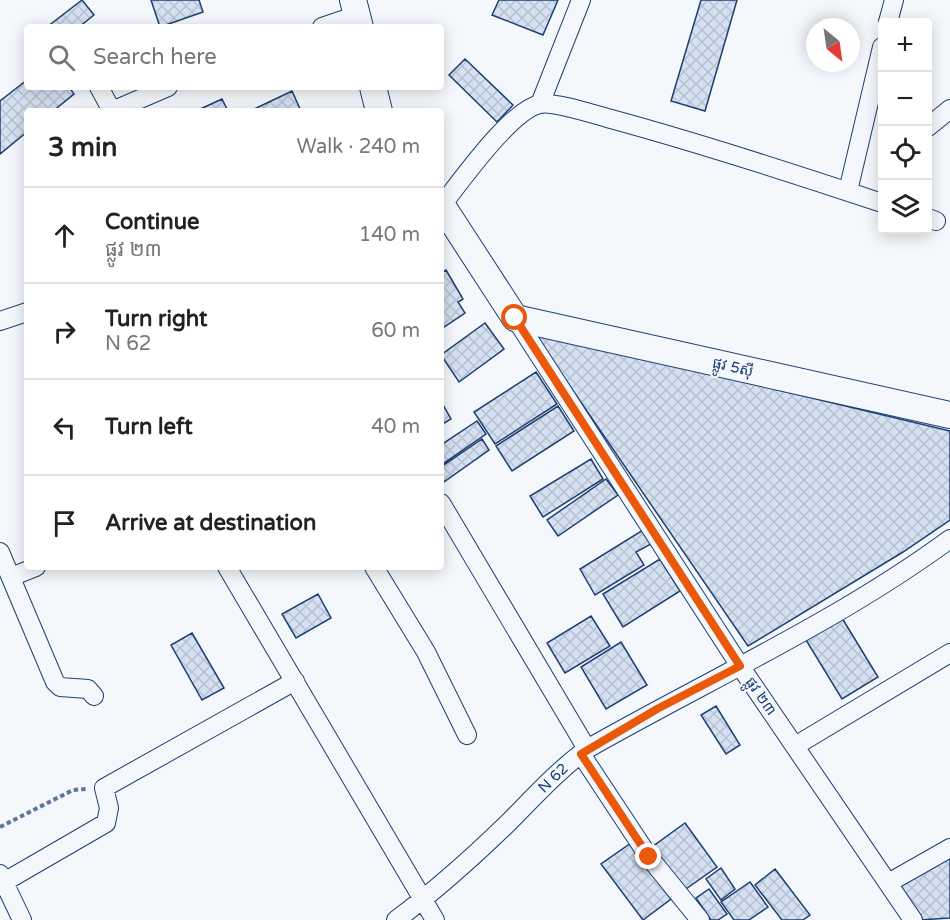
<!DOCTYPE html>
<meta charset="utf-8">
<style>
:root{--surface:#fff;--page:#f2f2f2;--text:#222;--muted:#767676;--line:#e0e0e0}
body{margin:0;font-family:"Varela Round","Noto Sans Khmer",sans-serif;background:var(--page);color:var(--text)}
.controls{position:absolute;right:18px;top:18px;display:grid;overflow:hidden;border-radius:6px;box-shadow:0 3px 15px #0003}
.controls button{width:54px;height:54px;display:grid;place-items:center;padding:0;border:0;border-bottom:2px solid var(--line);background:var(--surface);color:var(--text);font:30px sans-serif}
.compass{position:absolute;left:806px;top:18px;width:54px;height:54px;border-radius:50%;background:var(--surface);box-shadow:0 3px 15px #0003;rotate:151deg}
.stop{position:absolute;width:18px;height:18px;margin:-14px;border:4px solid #ea580c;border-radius:50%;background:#fff}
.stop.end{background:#ea580c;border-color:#fff;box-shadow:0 2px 6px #0008}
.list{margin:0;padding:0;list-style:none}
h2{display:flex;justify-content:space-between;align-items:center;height:78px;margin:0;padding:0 24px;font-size:26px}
h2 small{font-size:20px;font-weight:400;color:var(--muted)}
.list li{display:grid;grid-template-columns:39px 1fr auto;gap:18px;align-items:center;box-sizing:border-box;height:96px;padding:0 24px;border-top:2px solid var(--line)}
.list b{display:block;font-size:22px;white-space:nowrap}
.list p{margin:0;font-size:20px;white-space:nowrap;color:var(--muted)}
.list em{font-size:20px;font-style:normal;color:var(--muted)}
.icon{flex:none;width:33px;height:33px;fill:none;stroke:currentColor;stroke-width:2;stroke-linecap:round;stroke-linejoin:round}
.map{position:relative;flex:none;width:950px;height:920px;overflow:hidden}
.search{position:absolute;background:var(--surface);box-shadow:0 3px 15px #0003;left:24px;top:24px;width:420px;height:66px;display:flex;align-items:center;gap:15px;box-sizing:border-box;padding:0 21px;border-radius:6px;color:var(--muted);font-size:22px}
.panel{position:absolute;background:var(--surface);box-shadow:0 3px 15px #0003;left:24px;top:108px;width:420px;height:462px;border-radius:6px}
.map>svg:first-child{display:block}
</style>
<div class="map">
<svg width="950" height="920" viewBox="0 0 950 920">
<defs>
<pattern id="building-cross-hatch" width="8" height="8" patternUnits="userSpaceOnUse" patternTransform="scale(1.5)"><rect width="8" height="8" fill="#d5e0f0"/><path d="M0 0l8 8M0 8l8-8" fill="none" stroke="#b6c1d1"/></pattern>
</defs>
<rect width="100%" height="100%" fill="#f4f7fb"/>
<path fill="url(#building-cross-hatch)" stroke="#1d3f73" stroke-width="1.5" d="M82 0 94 15 79 27H47Z
M151 0H199L203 12 160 27Z
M499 0H558L543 35 492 15Z
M701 0H737L705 111 671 101Z
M465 59 513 105 497 122 449 75Z
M27 80V87H69L74 94 53 111H27V132L0 154V101Z
M292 91 301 111H250Z
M222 99 228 111H196Z
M446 270 463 299 458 302 465 313 441 329V274Z
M485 323 504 349 459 382 441 355Z
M532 331 950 431V520L903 552 748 646Z
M536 372 557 404 495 444 474 412Z
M441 401 451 419 441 425Z
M558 406 574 431 512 471 496 446Z
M477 421 486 434 441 465V445Z
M482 439 489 450 441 484V467Z
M591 459 603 479 543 517 530 496Z
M606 479 618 495 558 536 547 520Z
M643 530 651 544 636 552 644 565 595 595 580 569Z
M660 559 680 591 623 627 603 594Z
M318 594 331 618 296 638 282 614Z
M591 616 610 646 565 673 547 643Z
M842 618 878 677 842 699 806 640Z
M192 633 224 688 202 700 171 645Z
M621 642 647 685 606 709 581 667Z
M716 706 740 745 726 754 701 715Z
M685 823 717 867 683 891 652 847Z
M631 843 671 899 643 920 601 864Z
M950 858V918L919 920 900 884Z
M721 868 735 889 721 900 706 879Z
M775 869 810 915 803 920H782L755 885Z
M750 882 768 907 749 920H734L721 902Z
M709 889 727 914 718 920H711L696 898Z"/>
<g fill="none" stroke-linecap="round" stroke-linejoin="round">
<defs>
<path id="street" d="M888 22 894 0
M322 27 357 15
M99 87 112 111 168 87
M540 104 581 0
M928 127 950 109
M848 191 882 47
M442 205C461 181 511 110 540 104 553 101 596 115 611 119 703 144 792 173 882 203
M928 218 936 221
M515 318 740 666 913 920
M0 321 27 312
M441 503 587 749
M0 552 55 682 60 687 88 689 94 696
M227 567 435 920
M374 567 426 652 467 735
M11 577 36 567
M795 746 950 653
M581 754 649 857 700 920
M0 874 22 920
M4 882 106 823 109 808 104 788 295 681
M890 882 950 848
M396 920C435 891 472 858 507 824 533 798 557 771 587 749 708 680 837 622 950 539"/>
<path id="secondary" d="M353 0 360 27
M373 87 379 111
M441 204 515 318 950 415"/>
</defs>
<use href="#street" stroke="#1d3f73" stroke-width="20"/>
<use href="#secondary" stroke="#1d3f73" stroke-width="28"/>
<path stroke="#5e769c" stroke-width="4" stroke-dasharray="4.5 3" stroke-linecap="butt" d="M0 827 73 790 86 789"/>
<use href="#street" stroke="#f4f7fb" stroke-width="18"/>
<use href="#secondary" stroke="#f4f7fb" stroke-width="26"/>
</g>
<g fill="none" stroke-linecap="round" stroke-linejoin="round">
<path stroke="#ea580c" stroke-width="8" d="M515 318 740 666 657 709 581 754 649 857"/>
</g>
<g text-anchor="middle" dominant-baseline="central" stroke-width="4.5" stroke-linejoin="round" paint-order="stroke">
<g font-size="15" fill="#1d3f73" stroke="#f4f7fb">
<text transform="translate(733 367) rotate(13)">ផ្លូវ 5ស៊ី</text>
<text transform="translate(761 696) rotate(55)">ផ្លូវ ២៣</text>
<text transform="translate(553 778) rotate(-44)">N 62</text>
</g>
</g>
</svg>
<div class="controls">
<button>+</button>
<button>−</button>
<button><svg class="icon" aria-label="locate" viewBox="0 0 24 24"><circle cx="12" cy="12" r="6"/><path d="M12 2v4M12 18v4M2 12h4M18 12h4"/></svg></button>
<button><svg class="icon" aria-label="layers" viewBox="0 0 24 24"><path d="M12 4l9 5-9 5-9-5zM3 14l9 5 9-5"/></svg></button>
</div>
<svg class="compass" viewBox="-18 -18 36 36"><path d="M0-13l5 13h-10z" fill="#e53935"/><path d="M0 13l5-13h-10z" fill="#767676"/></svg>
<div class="stop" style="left:515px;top:318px"></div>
<div class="stop end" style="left:649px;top:857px"></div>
<div class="search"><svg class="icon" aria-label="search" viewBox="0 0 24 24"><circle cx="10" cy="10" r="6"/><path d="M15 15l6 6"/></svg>Search here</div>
<section class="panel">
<h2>3 min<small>Walk · 240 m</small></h2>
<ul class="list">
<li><svg class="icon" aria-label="ahead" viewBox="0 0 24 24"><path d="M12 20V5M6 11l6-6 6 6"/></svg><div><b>Continue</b><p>ផ្លូវ ២៣</p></div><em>140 m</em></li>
<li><svg class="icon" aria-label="right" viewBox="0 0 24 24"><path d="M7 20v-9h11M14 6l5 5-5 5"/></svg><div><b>Turn right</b><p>N 62</p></div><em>60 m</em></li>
<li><svg class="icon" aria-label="left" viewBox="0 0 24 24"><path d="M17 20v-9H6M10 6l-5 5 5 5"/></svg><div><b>Turn left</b></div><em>40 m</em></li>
<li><svg class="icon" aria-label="arrive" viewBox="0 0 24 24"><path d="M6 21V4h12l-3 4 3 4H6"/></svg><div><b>Arrive at destination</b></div></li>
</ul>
</section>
</div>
